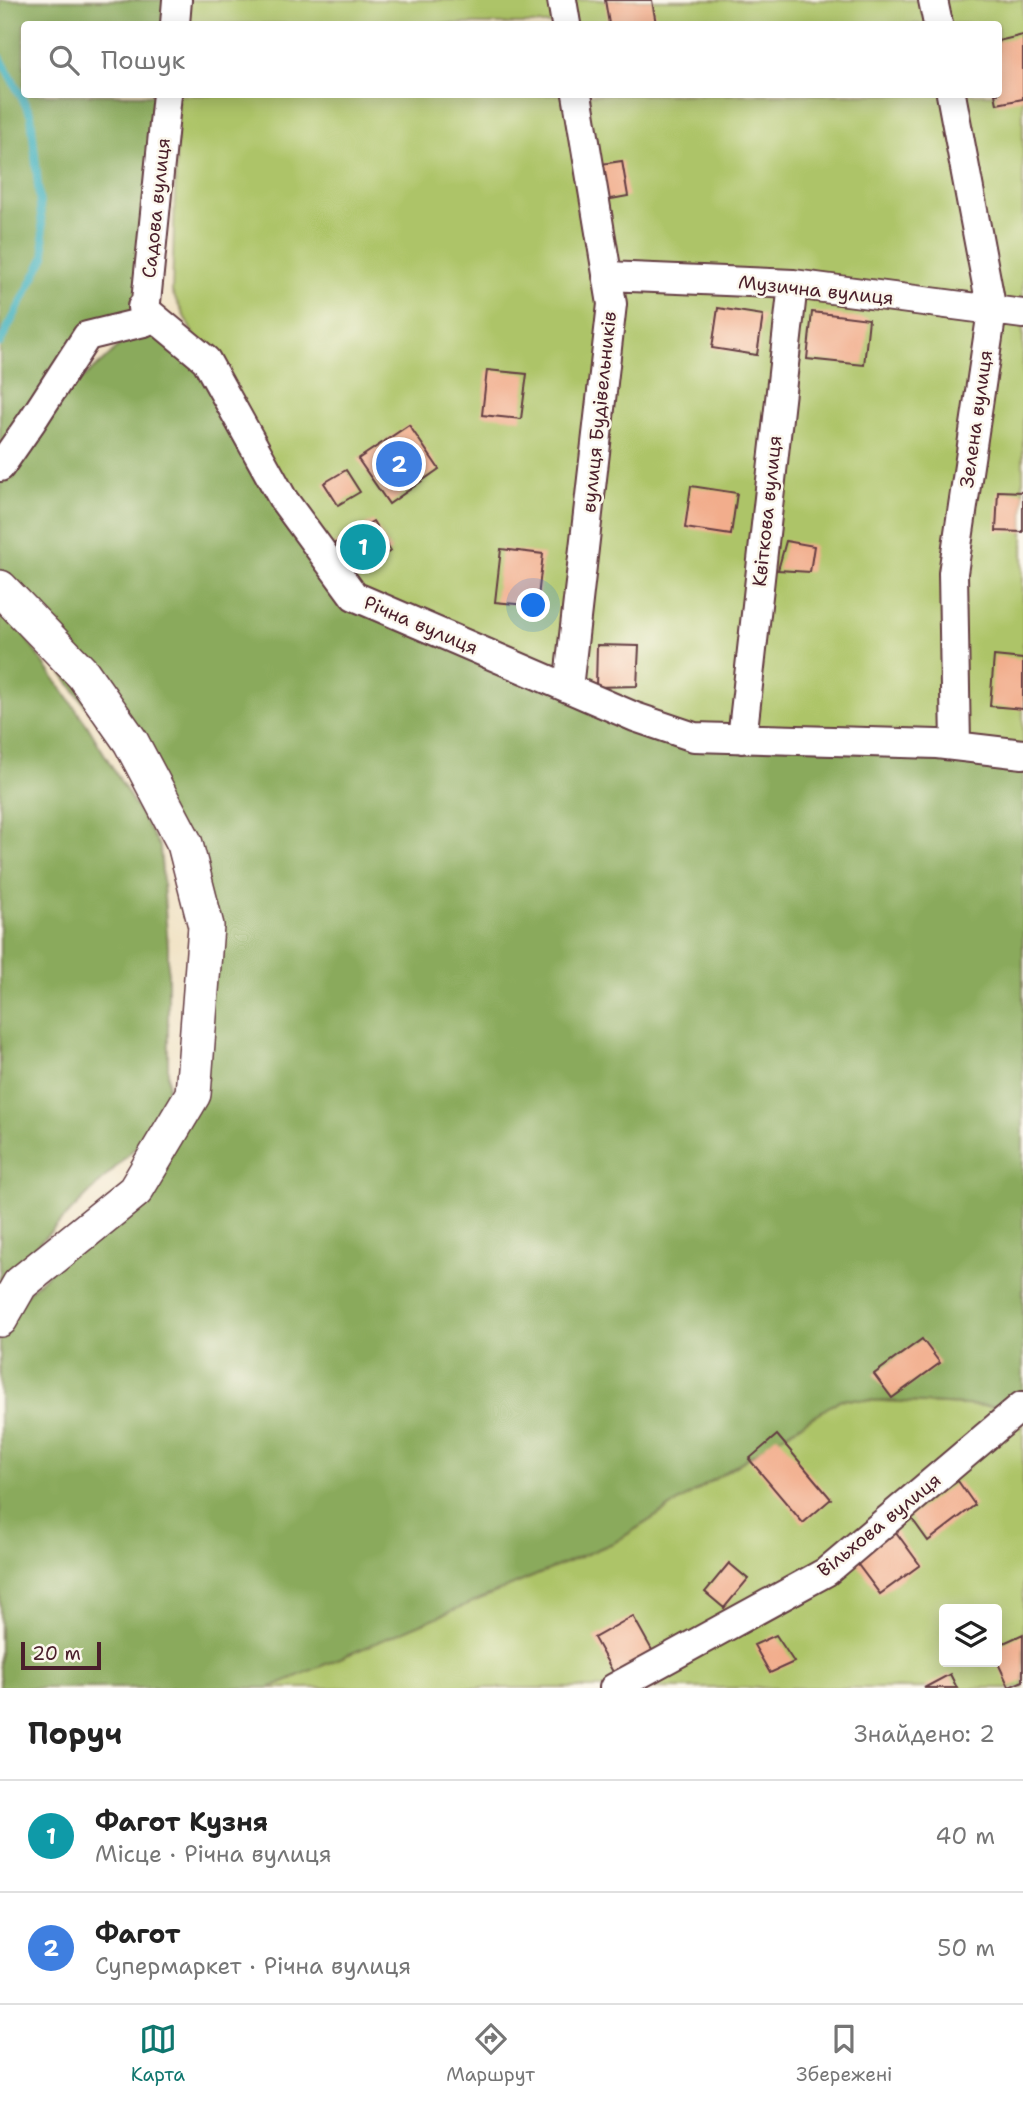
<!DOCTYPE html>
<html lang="uk">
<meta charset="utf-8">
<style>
:root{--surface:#fff;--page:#f2f2f2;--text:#222;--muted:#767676;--line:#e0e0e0;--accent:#0f766e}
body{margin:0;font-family:"Shantell Sans",sans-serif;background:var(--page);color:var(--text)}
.controls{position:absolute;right:21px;bottom:21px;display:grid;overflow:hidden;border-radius:7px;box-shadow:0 4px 18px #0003}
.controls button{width:63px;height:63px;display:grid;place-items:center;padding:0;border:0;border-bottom:2px solid var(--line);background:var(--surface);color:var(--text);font:35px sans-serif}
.scale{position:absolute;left:21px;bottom:18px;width:80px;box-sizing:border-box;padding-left:7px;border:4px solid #4a1f2b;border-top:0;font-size:19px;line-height:24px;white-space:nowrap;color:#4a1f2b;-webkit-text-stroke:5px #fbf7ec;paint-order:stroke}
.you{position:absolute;left:534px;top:606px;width:24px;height:24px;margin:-18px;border:5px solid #fff;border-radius:50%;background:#1a73e8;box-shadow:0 0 0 10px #1a73e833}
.badge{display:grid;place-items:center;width:46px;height:46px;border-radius:50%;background:var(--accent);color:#fff;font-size:23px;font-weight:700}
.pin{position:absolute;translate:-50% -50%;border:4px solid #fff;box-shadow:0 2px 7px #0006}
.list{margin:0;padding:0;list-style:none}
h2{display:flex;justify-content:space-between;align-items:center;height:91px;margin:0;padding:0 28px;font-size:30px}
h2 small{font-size:23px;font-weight:400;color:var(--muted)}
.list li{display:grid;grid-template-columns:46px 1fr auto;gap:21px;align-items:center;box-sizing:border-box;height:112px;padding:0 28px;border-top:2px solid var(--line)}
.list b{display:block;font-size:26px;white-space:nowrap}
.list p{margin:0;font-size:23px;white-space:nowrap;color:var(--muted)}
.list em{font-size:23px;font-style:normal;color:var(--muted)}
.icon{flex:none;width:38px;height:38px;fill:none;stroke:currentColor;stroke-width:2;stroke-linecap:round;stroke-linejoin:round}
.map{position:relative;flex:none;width:1023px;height:1688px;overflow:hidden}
.search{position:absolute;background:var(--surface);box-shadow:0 4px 18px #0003;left:21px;right:21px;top:21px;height:77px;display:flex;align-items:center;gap:18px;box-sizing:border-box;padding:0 24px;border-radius:7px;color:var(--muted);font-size:26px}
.sheet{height:315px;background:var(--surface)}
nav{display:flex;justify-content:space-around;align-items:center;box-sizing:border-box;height:98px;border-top:2px solid var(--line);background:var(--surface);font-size:19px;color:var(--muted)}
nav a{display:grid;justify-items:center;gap:4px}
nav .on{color:var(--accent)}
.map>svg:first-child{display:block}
</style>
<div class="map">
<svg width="1023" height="1688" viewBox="0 0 1023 1688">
<rect width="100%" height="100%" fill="#fbf7ec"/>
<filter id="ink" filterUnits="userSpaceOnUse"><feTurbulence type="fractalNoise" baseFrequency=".0143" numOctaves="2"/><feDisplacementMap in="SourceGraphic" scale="14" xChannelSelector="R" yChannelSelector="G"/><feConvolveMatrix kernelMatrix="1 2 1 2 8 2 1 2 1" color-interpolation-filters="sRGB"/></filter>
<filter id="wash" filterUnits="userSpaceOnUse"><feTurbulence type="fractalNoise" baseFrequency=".00686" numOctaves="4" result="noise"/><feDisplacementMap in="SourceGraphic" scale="28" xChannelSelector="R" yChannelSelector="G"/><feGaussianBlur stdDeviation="1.57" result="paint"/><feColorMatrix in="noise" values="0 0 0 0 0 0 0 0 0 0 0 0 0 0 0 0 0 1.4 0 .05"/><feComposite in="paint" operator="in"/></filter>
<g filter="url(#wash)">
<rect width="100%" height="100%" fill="#f1e3c6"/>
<path fill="#adc468" stroke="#7c724a" stroke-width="2" fill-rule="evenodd" d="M181 0H1023V754L694 737 354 596 206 360 172 292 178 95 998 94V24H180Z
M1023 1398V1688H269L615 1542 841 1399 1006 1407ZM944 1609H997V1662H944Z"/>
<path fill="#8aaa5c" stroke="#6a6444" stroke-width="2" d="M0 0H175L172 24H24V94L165 95 142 307 87 336 35 419 103 361 144 322 206 360 354 596 694 737 1023 754V1398L1007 1407 841 1399 615 1542 269 1688H0V1319L135 1191 193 1094 206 926 185 844 0 587Z
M0 611 18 627 87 725 160 847 168 946V1115L7 1275 0 1286Z"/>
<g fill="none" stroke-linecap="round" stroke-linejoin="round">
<path stroke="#41b0bd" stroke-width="8" d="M0 57 31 115 45 256 0 343"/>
</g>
<g id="blocks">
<path fill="#f2ad8c" d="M605 0H652L656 24H609Z
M1023 35V99L997 104 995 94H998V41Z
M622 161 628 196 600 201 594 165Z
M718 308 763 315 757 355 712 348Z
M812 312 869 319 864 365 807 359Z
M487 370 527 374 521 419 482 415Z
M409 425 439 469 389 504 358 459Z
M346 470 360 492 338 505 324 483Z
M691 486 737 493 731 535 685 528Z
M998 491 1023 492V532L996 531Z
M373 521 391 551 352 574 334 544Z
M786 541 814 546 810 572 778 570Z
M501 549 543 554 537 606 495 602Z
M597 645 639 646 637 686 596 687Z
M994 656 1023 659V709L990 706Z
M922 1339 940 1363 892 1398 874 1374Z
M777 1435 831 1499 803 1523 749 1459Z
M958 1481 975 1505 928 1541 910 1516Z
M893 1528 920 1565 880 1594 853 1558Z
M729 1563 748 1579 724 1608 705 1592Z
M633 1616 657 1659 618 1681 594 1638Z
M1023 1634V1681L1009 1687 997 1661V1646Z
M776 1635 794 1662 770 1673 754 1645Z
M950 1674 957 1688H924Z"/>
</g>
</g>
<g filter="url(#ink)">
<use href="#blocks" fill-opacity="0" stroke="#633c42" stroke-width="2"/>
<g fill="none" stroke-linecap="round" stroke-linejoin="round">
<defs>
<path id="minor" d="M562 0 566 24
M933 0 938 24
M175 24 177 0
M951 94 992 311 953 573 956 746
M607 276 793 284 1023 314
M144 322 167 94
M0 467 32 421 87 336 144 322 142 307 206 360 283 499 354 596 635 717 694 737 937 744 1023 754
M568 688 612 304 577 94
M742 739 793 284
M614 1688 826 1572 1022 1406"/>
<path id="tertiary" d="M0 588 83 674 131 742 185 844 206 926 193 1094 135 1191 20 1284 0 1319"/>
</defs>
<use href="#minor" stroke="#633c42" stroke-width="32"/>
<use href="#tertiary" stroke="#633c42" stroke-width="38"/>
<use href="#minor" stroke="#fff" stroke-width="28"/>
<use href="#tertiary" stroke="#fff" stroke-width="35"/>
</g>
</g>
<g text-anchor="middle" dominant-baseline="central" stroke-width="5" stroke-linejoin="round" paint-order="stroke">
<g font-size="19" fill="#4a1f2b" stroke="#fbf7ec">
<text transform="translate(156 208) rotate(-84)">Садова вулиця</text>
<text transform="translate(816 290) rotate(6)">Музична вулиця</text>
<text transform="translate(599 412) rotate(-84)">вулиця Будівельників</text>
<text transform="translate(976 419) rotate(-82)">Зелена вулиця</text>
<text transform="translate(767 511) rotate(-84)">Квіткова вулиця</text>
<text transform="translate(421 625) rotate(23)">Річна вулиця</text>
<text transform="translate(879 1525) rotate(-39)">Вільхова вулиця</text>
</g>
</g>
</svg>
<div class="controls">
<button><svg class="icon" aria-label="layers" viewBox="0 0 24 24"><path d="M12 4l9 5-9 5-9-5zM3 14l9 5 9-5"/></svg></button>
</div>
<div class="scale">20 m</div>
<div class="you"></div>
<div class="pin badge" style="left:363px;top:547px;background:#0f9aa8">1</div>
<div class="pin badge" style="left:399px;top:464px;background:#3f7fe0">2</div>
<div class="search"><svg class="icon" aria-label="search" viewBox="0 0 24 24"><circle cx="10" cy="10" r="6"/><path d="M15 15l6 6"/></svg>Пошук</div>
</div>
<section class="sheet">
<h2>Поруч<small>Знайдено: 2</small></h2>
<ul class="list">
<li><span class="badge" style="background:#0f9aa8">1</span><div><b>Фагот Кузня</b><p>Місце · Річна вулиця</p></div><em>40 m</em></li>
<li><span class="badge" style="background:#3f7fe0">2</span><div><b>Фагот</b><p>Супермаркет · Річна вулиця</p></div><em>50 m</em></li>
</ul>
</section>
<nav>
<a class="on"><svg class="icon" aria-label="map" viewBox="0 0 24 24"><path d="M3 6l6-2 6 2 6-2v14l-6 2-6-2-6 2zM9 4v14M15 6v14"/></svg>Карта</a>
<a><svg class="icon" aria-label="directions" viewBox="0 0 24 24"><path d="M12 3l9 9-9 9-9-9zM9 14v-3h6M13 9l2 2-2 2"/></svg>Маршрут</a>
<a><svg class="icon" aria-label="saved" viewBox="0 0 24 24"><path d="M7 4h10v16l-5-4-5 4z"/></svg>Збережені</a>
</nav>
